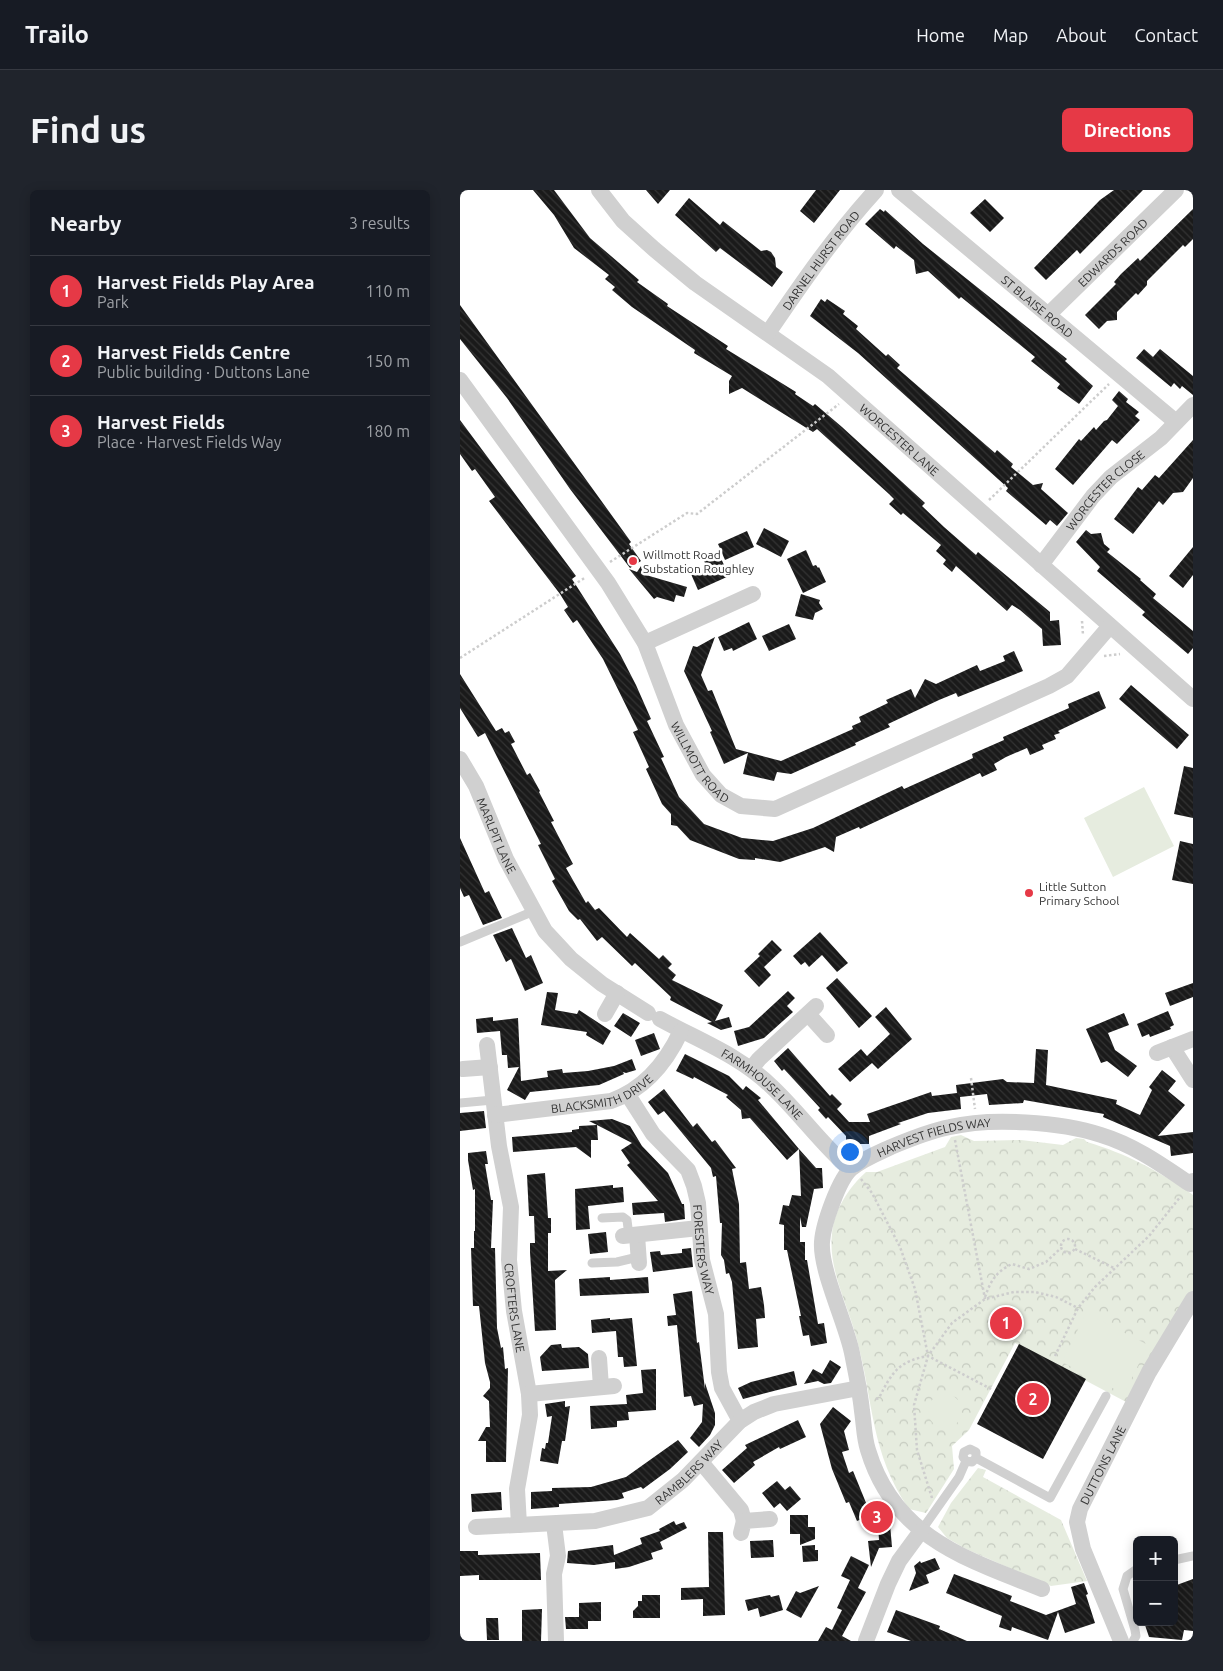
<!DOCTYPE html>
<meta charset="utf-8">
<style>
:root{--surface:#171b24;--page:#20242c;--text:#f1f3f6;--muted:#9ea1a6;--line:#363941;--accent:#e63946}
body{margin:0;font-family:Ubuntu,sans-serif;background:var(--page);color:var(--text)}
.controls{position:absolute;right:15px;bottom:15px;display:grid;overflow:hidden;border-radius:8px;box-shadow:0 2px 12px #0003}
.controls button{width:45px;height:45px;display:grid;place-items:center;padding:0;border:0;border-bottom:1px solid var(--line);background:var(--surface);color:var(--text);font:25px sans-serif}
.you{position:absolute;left:389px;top:961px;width:18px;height:18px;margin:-12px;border:4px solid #fff;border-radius:50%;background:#1a73e8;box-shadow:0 0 0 8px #1a73e833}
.badge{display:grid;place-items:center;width:32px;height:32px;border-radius:50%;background:var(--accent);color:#fff;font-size:16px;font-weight:700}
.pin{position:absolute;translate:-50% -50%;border:2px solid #fff;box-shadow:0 1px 5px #0006}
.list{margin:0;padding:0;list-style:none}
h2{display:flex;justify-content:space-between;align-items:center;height:65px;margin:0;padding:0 20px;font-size:21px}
h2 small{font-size:16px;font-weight:400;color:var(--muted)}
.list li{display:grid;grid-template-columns:32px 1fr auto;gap:15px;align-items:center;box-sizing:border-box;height:70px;padding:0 20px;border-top:1px solid var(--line)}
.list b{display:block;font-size:19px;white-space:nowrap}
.list p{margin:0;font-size:16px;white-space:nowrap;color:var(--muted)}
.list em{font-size:16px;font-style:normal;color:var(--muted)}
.map{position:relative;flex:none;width:733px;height:1451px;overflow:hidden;border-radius:8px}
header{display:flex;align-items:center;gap:30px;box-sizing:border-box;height:70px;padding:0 25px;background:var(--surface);border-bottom:1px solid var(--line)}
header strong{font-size:24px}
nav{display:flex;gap:28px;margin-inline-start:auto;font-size:18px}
.intro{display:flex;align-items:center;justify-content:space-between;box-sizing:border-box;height:120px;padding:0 30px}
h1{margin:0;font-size:35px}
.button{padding:12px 22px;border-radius:8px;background:var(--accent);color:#fff;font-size:18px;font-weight:700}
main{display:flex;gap:30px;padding:0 30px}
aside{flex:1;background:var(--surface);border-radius:8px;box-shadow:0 2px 12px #0003}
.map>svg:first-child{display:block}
</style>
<header>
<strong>Trailo</strong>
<nav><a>Home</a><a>Map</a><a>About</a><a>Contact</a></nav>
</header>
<div class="intro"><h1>Find us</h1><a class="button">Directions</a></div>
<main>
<aside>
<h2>Nearby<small>3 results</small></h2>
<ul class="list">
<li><span class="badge">1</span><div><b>Harvest Fields Play Area</b><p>Park</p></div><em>110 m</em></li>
<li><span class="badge">2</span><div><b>Harvest Fields Centre</b><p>Public building · Duttons Lane</p></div><em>150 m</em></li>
<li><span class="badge">3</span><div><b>Harvest Fields</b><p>Place · Harvest Fields Way</p></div><em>180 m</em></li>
</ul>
</aside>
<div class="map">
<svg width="733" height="1451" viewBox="0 0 733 1451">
<defs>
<pattern id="park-crowns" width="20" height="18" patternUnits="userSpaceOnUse" patternTransform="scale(1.25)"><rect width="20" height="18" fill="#e6ecdf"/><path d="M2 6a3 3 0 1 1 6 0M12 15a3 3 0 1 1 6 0" fill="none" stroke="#c6cbc0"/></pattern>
<pattern id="building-back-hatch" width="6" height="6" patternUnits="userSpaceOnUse" patternTransform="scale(1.25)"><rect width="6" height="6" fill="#1a1a1a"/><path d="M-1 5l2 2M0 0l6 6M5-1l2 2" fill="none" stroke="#333"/></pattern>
</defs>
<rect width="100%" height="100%" fill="#fff"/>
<path fill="url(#park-crowns)" d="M501 945 514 951 561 950 603 955 616 948 624 949 627 952C667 964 695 979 729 1002L733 1005V1102L668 1213 555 1153 509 1240 492 1256 494 1279 466 1323 449 1319C410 1262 414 1213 397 1150 388 1115 368 1080 372 1044 374 1020 389 997 406 982H417L485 957 491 947Z
M518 1278 526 1280 523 1287 601 1330 627 1391 591 1396 506 1359 487 1348 478 1337 491 1313Z"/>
<path fill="#e6ecdf" d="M684 597 714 656 653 687 624 628Z
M626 1123 688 1155 664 1204 602 1172Z
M468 1221a17 17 0 1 1 34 0a17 17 0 1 1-34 0Z"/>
<path fill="url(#building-back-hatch)" d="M73 0H94L130 48 179 90 177 92 208 114 207 116 268 156 266 159 336 202 335 204 353 216 355 214 382 237 465 313 462 316 484 337 516 365 518 362 590 422V431L599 430 601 455 583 456 582 439 560 420 552 415 547 421 496 376 492 382 483 374 486 370 476 361 481 355 443 323 441 325 429 314 434 309 429 304 357 239 353 242 282 198 269 204V191L272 186 234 163 235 160 172 117 152 100 155 97 145 89 149 85 114 58 94 25Z
M186 0H210L198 14Z
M356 0H380L354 33 340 21Z
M654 0H683L620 64 617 60 586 90 574 78 640 10Z
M229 8 260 35 263 31 301 61 307 60 311 62 315 68 316 77 323 82 312 97 260 58 256 62 215 25Z
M525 9 544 28 530 42 510 23Z
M420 19 424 22 425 20 463 54 607 169 605 171 633 196 619 214 597 198 600 194 571 171 575 167 501 107 499 109 468 81 456 84 454 70 436 56 434 59 405 34Z
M733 19V49L725 57 723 55 687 91V95L678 105 676 103 657 122V130L647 131 639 139 625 125 656 94 654 92 661 84 678 68 680 71Z
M361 109 365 112 367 109 385 121 383 124 398 136 396 139 426 166 428 164 440 175 437 178 535 263 537 260 553 274 551 277 573 295 583 293 581 299 608 323 597 336 590 330 586 335 546 301 548 298 398 163 350 126Z
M0 115 171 352 169 354 181 371 170 378 110 299 47 208 0 149Z
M684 159 693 167 700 159 733 186V205L722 196 720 199 714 193 711 197 676 168Z
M659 201 668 209 666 212 679 222 675 226 680 230 657 254 652 250 613 295 595 279 619 249 621 251 634 237 636 240 644 231 647 230 658 216 652 210Z
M0 230 116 386 112 389 160 464 176 495 191 529 187 531 204 567 201 568 219 607 244 634 282 648 313 651 353 638 442 596 444 599 513 568 512 564 544 550 543 547 609 518 608 514 639 501 646 518 598 541 600 543 594 545 596 549 582 555 584 559 570 565 567 558 546 567 534 574 537 580 522 587 520 583 400 639 399 637 376 647 374 662 365 657 320 672 295 668V670L279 669 230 650 217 636 211 635V624L202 614 186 579 189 577 173 542 178 540 143 469 117 430 113 433 104 420 108 417 100 404 29 311 35 307 15 279 12 281 0 264Z
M733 250V288L723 302 713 303 703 315 699 311 673 344 654 329 678 297 682 300 695 285 699 288Z
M304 338 329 351 321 367 296 354Z
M626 340 631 344 641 343 644 354 650 359 647 362 681 389 680 390 696 404 693 408 733 441V458L728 464 682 425 685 422 637 381 640 377 616 352Z
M287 341 294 357 265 370 258 354Z
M733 357V385L723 398 709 386Z
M346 360 353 376 356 375 358 378 359 377 366 392 343 403 327 369Z
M259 364 269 386 238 400 231 384 247 377 244 371Z
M181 376 186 385 227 397 224 407 216 405 214 412 197 407 194 409 169 379 177 382Z
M341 404 360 410 359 413 363 419 355 423 353 430 335 426Z
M289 432 297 449 273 461 272 458 264 461 258 447Z
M329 434 336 449 309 461 302 446Z
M255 447 241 485 248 501 252 500 276 559 321 571 393 539 392 536 401 532 399 527 428 513 426 510 451 499 455 508 465 489 476 494 517 475 520 481 545 471 543 466 554 461 563 481 498 507 496 503 479 510 428 534 430 537 395 553 396 555 331 584 317 582 314 591 283 584 288 563 264 574 250 542 252 541 224 481 233 456 237 457Z
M0 484 36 541 42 538 45 543 49 541 55 552 51 554 67 585 70 583 80 601 79 602 94 631 91 632 113 674 106 678 126 713 128 711 135 720 139 718 167 747 170 743 199 769 203 765 212 774 208 778 216 785 212 790 263 815 255 831 269 827 272 837 261 840 247 833 252 832 210 810 211 807 175 773 172 776 142 747 137 751 120 729 118 730 109 721 92 691 95 689 78 655 81 654 25 543 18 547 0 518Z
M671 495 729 545 717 559 659 509Z
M724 576 733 578V628L714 624Z
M0 648 25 703 29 701 42 728 23 735 9 705 4 707 0 698Z
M720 651 733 654V694L712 690Z
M52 738 66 768 71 765 83 793 65 801 51 769 46 772 33 745Z
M360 742 388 773 377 782 362 765 349 777 345 772 341 775 333 766Z
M312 750 322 760 304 777 311 785 299 797 284 781 300 766 298 764Z
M377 788 412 826 399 838 366 798Z
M733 793V807L710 816 705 803Z
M328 801 335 808 327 816 333 822 304 848 278 856 274 841 289 837Z
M87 802 98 803 95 820 117 824 119 820 151 841 143 855 126 845 127 842 81 835Z
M426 817 452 849 418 879 412 873 390 892 378 879 401 859 407 866 430 844 415 827Z
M708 821 714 835 710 837 711 839 690 847 689 844 682 847 677 834Z
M163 823 180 833 171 847 154 836Z
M664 823 669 835 648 843 655 860 677 876 668 887 647 871 641 873 626 839Z
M33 827V831L58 828 61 891 88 887 87 881 102 879 103 883 128 881 154 876 172 869 176 880 166 883 163 882 164 884 139 895 70 902 65 910 47 900 59 877 48 878 47 865H42L40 841 17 843 16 829Z
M194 843 200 859 181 866 175 850Z
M328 858 370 906 372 904 382 914 377 919 389 932H410L407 924 471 902 472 906 497 903 496 895 543 889 547 892 574 893 576 859 588 860 586 895 657 910 656 914 680 925 692 900 689 897 702 880 716 891 708 901 725 915 698 946 733 942V963L711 966 710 956 643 927 644 924 564 910 563 913 529 915 527 904 500 907 501 919 468 923 438 933 441 934 409 946V954H386V946L368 927 366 929 358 920 360 918 324 879 322 881 314 871Z
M225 864 269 886 283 900 286 896 301 908 298 910 339 959 356 978H362L363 998 354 999 346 1037H342L340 1027V1052H345V1070H347L358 1134 364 1133 367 1153 351 1156 349 1145 343 1146 339 1126H341L327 1060H324V1035L319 1034 323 1015 329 1016 332 1005 341 1006 339 959 327 970 290 928 282 929 281 920 266 907 268 905 234 887 233 889 216 881Z
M204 899 233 937 237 933 252 952 255 950 276 978 272 979 279 1014 280 1073 286 1072 289 1099 301 1097 304 1115 305 1128 296 1129 298 1157 278 1159 272 1092 269 1083 266 1084 264 1070 261 1065 262 1033H260L256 986 253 987 251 978 204 921 198 925 188 912Z
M24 921 26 938 0 941V923Z
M152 929 170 936 182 956 208 983 222 1014H224L225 1029 205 1032 204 1023 173 1025 172 1013 198 1011 167 975 170 973 161 960 172 953 137 935 138 950H131V968L116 957 53 962 52 947 112 942V940L119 939V936L137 935 129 931Z
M26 961 28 974H25L31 1010H33L31 1058H35L37 1138 41 1158 43 1157 45 1179 48 1178 46 1272H26V1251H18L26 1237H30L29 1211 23 1206 30 1198V1192L25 1173 19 1116H13L11 1058H14V1041H15V999L13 1000 8 970V963Z
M85 983 88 1028H91V1043H88V1081L107 1080 95 1090 96 1140 75 1141 70 1062V1053H75L74 1026H69L67 985Z
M153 995V998L163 997 164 1012 128 1016 130 1039 116 1040 115 999Z
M146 1042 148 1062 130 1064 128 1044Z
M231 1058 233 1077 193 1082 190 1062 200 1061 201 1065 222 1063V1059Z
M150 1087V1090L188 1087 189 1103 120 1106 119 1089Z
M232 1101 237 1153 239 1152 245 1199V1193L255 1223V1235L250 1245 239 1257 230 1248 242 1232 243 1214 234 1216 231 1206 224 1207 217 1135 208 1136 207 1126 216 1125 213 1104Z
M150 1128V1130L172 1128 177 1176 164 1177 163 1167H158L156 1141 132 1143 131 1130Z
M101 1154 102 1158 119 1157 128 1164 129 1178 82 1181 80 1167 91 1155Z
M559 1154 626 1189 583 1269 517 1234Z
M370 1170 381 1177 371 1193 364 1194 358 1191 344 1194 353 1179 362 1184Z
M196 1179V1220L168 1222 169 1230 157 1231V1237L131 1239 130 1216 167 1214 166 1205 183 1203 181 1180Z
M334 1181 337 1195 283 1209 278 1198 291 1192Z
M105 1211V1217L110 1216 105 1251H102L98 1274 80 1271 82 1258 85 1259 86 1253H88L92 1226 87 1227 85 1214Z
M373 1217 391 1231 384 1241 389 1260 382 1262 389 1283 393 1281 411 1325 397 1331 389 1312 386 1313 372 1279 360 1234Z
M338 1230 346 1247 320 1259 319 1257 293 1272 295 1275 274 1293 262 1280 287 1258 285 1255Z
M218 1250 228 1262 210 1279 183 1299 181 1297 162 1303 164 1308 157 1310 99 1314V1317L71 1319V1302L92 1301V1298L131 1297 166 1287Z
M317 1291 325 1300 330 1296 341 1309 327 1321 320 1313 314 1318 302 1303Z
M41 1302 42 1320 12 1322 11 1304Z
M330 1325H348V1337H355V1349L340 1355V1344H330Z
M214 1331 216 1335 224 1332 227 1338 200 1352 203 1359 191 1363 193 1369 169 1377 155 1379V1372L134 1375 107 1373 108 1361 153 1355 154 1365 182 1354 180 1348 200 1341 199 1339Z
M430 1334 432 1357 419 1358 411 1377 408 1351 419 1350 418 1335Z
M248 1342H263L265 1425 243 1426V1409L221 1410V1398L249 1397Z
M313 1350 314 1367 291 1368 290 1351Z
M355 1355V1360H358V1371L343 1372 342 1356Z
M0 1361H18V1365L80 1363 81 1390H19V1385L0 1386Z
M391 1366 409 1375 398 1398 406 1402 382 1446 391 1451H358L366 1437 372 1440 382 1420 377 1418 390 1390 381 1386Z
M475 1368 480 1379 466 1385 469 1393 449 1401 456 1383 454 1376 460 1371 461 1373Z
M494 1384 552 1406 550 1411 586 1425 616 1414 611 1397 624 1393 628 1404 626 1405 635 1433 605 1443 598 1422 588 1450 552 1437 551 1441 539 1437 542 1426 486 1403Z
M733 1389V1441L724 1440 722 1450 689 1447 684 1432H714V1396Z
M359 1396 341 1428 326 1420 336 1401 340 1403Z
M182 1405H200V1428H173V1421L178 1416V1411H182Z
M310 1405 311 1407 319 1405 323 1420 300 1427 298 1418 288 1421 285 1410Z
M141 1412V1431H128V1439H106L105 1427H119V1413Z
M82 1419 81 1451H62V1420Z
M436 1420 480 1436 479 1439 507 1451H451L427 1442Z
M26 1428H38L39 1450H27Z"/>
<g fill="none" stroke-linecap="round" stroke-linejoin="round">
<path stroke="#cdcdcd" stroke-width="2.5" stroke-dasharray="2.5 2.5" stroke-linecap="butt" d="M529 310 649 194
M150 372 227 323 237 324 379 214
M622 431 623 445
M644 466 660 464
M0 468 126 387
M511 888 515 919
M495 950 525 1109
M401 989 412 1003 440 1057 455 1099 468 1166
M601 1056a7 7 0 1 1 14 0a7 7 0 1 1-14 0Z
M615 1059 654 1078
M525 1107C531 1090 536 1082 552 1074L569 1079 586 1072 600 1059
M595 1166 618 1118 635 1097 689 1046 721 1006
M416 1209 419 1208C432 1182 439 1171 468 1166L533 1200
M472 1308 457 1260 454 1215 468 1166 492 1133 525 1109 554 1102H575L596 1107 618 1118"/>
<path stroke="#d0d0d0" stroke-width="9" d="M0 752 74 721
M0 913 33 910
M142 1028 163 1027 167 1030 169 1046
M132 1073 157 1072 178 1067
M510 1259 516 1262V1268L512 1272 506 1271 503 1267 504 1262Z
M516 1268 590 1308 646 1206
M461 1341 499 1287 506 1271
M714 1370 733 1366
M673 1451 676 1446 675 1440 663 1399 667 1386 677 1379"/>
<g stroke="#d0d0d0" stroke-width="16">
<path id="s1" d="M139 0 163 31 194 59 235 93 368 186 733 509"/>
<path id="s2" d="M439 0 716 232"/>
<path id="s3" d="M588 125 716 0"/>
<path id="s4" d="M308 143C342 93 375 45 416 0"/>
<path id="s5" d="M0 190 148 393 185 453 216 535 243 585 261 605 281 616 315 619 589 496 607 486 650 436"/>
<path id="s6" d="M581 375 633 306 651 287 701 248 733 215"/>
<path d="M185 453 293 404"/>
<path id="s7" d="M0 569 16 596 46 669 85 741 111 769 142 794 188 823"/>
<path d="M145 824 157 803"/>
<path d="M348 824 367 845"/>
<path id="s8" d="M200 829C238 850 279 865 311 896 339 922 361 954 390 979"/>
<path id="s9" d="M27 855 39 956 51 1017 49 1070 54 1121 69 1204 70 1225 57 1299 59 1335"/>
<path d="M712 857 733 890"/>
<path d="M697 863 733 849"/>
<path d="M3 879 30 877"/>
<path d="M291 879 299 869 356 816"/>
<path id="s10" d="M168 905 193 944 228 980 234 996 238 1013 242 1070 256 1124 259 1182 262 1198 280 1231"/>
<path id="s11" d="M35 925 151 911C185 899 206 873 221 841"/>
<path d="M177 1045 179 1073"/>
<path d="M163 1046 239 1038"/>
<path d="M139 1168 141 1197"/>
<path d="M69 1204 154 1196"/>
<path d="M241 1272 281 1320 284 1331"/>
<path d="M94 1334 98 1366 94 1384 96 1451"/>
<path id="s12" d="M16 1337 135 1331 188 1318 223 1290 280 1231 294 1222 314 1214 399 1198"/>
<path d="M281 1343 284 1331 310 1329"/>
<path id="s13" d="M582 1399C506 1369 434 1347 408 1260 404 1248 404 1234 402 1221 400 1201 396 1183 392 1163 386 1133 360 1080 362 1052 363 1035 379 988 392 978 403 969 418 963 431 957 450 949 470 941 490 937 531 927 601 932 641 945 674 955 702 975 730 994L733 991"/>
<path d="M406 1451 428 1394 439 1371 461 1341"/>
<path id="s14" d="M661 1451 623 1359 617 1332 620 1319 689 1182 733 1109"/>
</g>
</g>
<g fill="#e63946" stroke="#fff" stroke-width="2">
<circle cx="173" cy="371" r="5"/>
<circle cx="569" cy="703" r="5"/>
</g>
<g text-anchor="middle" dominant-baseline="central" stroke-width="5" stroke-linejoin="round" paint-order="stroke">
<g font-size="12" fill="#333" stroke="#fff">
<text stroke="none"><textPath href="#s3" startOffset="90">EDWARDS ROAD</textPath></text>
<text stroke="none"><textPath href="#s4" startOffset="90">DARNEL HURST ROAD</textPath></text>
<text stroke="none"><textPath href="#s2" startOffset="181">ST BLAISE ROAD</textPath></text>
<text stroke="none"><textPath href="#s1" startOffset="392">WORCESTER LANE</textPath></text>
<text stroke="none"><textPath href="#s6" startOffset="99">WORCESTER CLOSE</textPath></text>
<text stroke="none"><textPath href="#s5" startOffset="454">WILLMOTT ROAD</textPath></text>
<text stroke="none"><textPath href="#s7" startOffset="85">MARLPIT LANE</textPath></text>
<text stroke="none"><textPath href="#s8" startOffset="122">FARMHOUSE LANE</textPath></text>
<text stroke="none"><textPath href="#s11" startOffset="110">BLACKSMITH DRIVE</textPath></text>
<text stroke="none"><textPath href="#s13" startOffset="616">HARVEST FIELDS WAY</textPath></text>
<text stroke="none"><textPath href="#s10" startOffset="178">FORESTERS WAY</textPath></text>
<text stroke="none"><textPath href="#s9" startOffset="265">CROFTERS LANE</textPath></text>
<text stroke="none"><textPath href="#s14" startOffset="190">DUTTONS LANE</textPath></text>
<text stroke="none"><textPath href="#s12" startOffset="228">RAMBLERS WAY</textPath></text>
</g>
<g font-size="12" fill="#333" stroke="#fff" text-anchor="start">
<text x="183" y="364">Willmott Road<tspan x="183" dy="14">Substation Roughley</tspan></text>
<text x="579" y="696">Little Sutton<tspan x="579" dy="14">Primary School</tspan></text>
</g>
</g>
</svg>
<div class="controls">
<button>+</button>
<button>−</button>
</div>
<div class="you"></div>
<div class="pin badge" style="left:546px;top:1133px">1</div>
<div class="pin badge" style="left:573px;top:1209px">2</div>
<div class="pin badge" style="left:417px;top:1327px">3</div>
</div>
</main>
